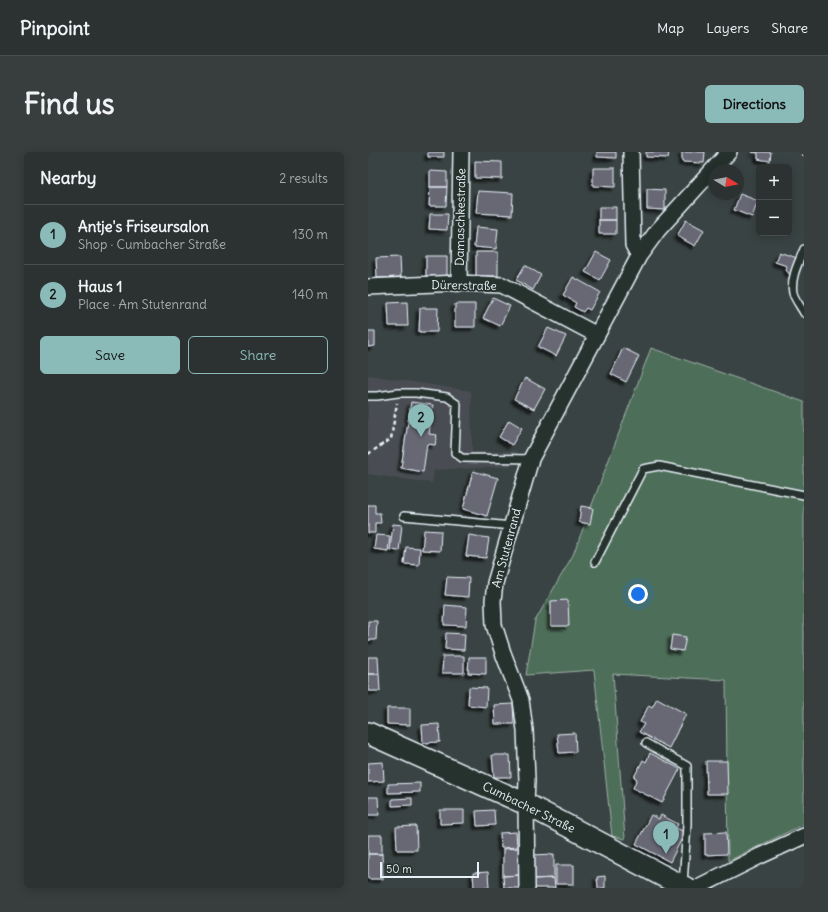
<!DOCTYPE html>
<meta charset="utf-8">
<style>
:root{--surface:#2c3232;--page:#383e3e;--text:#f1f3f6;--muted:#a6aaac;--line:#484d4d;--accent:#8bbbb9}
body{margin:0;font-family:Delius,sans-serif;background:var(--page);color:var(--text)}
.controls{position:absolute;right:12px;top:12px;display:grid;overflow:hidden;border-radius:6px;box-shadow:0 2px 10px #0003}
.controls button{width:36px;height:36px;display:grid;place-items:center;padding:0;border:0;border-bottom:1px solid var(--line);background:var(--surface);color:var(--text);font:20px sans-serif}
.compass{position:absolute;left:340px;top:12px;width:36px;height:36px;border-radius:50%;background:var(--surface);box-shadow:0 2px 10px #0003;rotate:100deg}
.scale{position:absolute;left:12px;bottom:10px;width:99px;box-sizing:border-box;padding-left:4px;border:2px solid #e8f1f8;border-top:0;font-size:11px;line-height:14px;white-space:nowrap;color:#e8f1f8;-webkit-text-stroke:3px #26332d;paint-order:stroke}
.you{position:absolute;left:270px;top:442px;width:14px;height:14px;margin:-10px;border:3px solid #fff;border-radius:50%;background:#1a73e8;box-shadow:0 0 0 6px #1a73e833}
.badge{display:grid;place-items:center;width:26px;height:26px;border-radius:50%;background:var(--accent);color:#111;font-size:13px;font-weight:700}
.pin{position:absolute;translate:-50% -33px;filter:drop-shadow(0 1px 2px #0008)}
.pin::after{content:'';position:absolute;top:21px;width:14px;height:12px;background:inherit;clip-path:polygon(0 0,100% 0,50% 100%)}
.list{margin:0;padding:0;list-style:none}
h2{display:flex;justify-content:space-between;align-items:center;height:52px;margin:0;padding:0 16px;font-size:17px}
h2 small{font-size:13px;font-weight:400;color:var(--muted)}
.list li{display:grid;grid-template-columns:26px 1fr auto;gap:12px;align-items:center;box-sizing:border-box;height:60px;padding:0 16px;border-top:1px solid var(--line)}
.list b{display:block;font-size:15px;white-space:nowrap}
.list p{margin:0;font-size:13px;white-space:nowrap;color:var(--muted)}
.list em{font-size:13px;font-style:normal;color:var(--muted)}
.actions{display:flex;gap:8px;padding:12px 16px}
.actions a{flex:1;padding:9px 0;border:1px solid var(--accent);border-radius:6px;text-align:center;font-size:14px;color:var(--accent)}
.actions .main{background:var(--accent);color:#111}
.map{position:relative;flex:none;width:436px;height:736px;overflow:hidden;border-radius:6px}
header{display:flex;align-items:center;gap:24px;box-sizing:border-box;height:56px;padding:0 20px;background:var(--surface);border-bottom:1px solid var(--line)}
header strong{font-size:19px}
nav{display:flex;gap:22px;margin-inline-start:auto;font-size:14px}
.intro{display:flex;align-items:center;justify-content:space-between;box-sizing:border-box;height:96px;padding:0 24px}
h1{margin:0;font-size:28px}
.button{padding:10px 18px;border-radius:6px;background:var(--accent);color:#111;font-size:14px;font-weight:700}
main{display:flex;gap:24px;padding:0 24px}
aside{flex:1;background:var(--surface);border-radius:6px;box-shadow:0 2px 10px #0003}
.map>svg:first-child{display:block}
</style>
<header>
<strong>Pinpoint</strong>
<nav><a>Map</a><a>Layers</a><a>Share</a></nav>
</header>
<div class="intro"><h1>Find us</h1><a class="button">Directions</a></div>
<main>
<aside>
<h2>Nearby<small>2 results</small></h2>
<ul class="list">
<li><span class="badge">1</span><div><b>Antje's Friseursalon</b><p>Shop · Cumbacher Straße</p></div><em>130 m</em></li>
<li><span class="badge">2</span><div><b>Haus 1</b><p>Place · Am Stutenrand</p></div><em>140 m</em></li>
</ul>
<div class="actions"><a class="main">Save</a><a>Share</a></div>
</aside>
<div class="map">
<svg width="436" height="736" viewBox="0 0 436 736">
<defs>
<filter id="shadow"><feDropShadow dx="-3.5" dy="3.5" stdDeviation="1" flood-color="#0009"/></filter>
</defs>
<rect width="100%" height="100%" fill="#3a4343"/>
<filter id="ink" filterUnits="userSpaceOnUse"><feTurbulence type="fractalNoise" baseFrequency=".025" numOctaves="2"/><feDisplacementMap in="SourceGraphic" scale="8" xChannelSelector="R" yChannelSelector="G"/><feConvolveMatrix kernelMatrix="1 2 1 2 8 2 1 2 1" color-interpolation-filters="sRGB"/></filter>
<g filter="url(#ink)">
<path fill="#484e52" d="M0 223 103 239 104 300 149 299 145 314 66 318 64 331 0 322Z"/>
<path fill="#4e6e58" stroke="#9bb0a8" d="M283 196 436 250V672L360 709 358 528 245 522 257 687 244 684 226 518 158 523 167 469 205 403Z"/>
<path fill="#676875" stroke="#e8f1f8" filter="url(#shadow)" d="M60 0H76V5H60Z
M229 0H248V6L229 5Z
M278 0H301L300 6 278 5Z
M314 0H337L336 11 314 10Z
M384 0H403L402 9 390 7V1Z
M107 9 134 10V27L107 26Z
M225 16H247V35L225 34Z
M62 19 79 20V35H62Z
M62 35H79L78 54H61Z
M279 37 297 38V58L279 57Z
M110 39 145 41 144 63 108 61Z
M372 42 390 49 384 65 366 58Z
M231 55H248V68H231Z
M62 62H80L79 78 61 77Z
M231 68H248V82H231Z
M318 68 336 78 327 94 309 84Z
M108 75 130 77 128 97 106 95Z
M108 100H130V124H108Z
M228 100 243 108 232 128 217 120Z
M411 100 429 106 422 123 418 118 419 114 407 110Z
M58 104H79V124H58Z
M32 105 33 125 9 126 8 106Z
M157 113 173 123 165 138 148 128Z
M205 125 232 140 222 158 218 156 215 160 206 155 208 151 195 143Z
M125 146 142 154 132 174 115 166Z
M39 150 40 174H21L20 151Z
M87 152H107V175H87Z
M52 156H70L69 180H51Z
M180 176 198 184 188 204 170 195Z
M0 179H7V194L0 195Z
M255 196 271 204 258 230 243 222Z
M157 226 177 237 166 257 146 247Z
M43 250 65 253 61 282 69 283 67 293 59 292 55 320 33 316Z
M141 268 154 276 144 293 131 285Z
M105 319 130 326 119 364 95 357Z
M0 353H7V361H12L13 371H7V381H0Z
M213 354 225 356 222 372 211 370Z
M25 372 34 373 31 399 22 398Z
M56 378 73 379 72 399 54 398Z
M8 383 22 384 20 399 6 397Z
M101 383 121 386 118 406 98 404Z
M38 395 52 396 51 413 36 412Z
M79 425 101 426 100 445 77 443Z
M200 448 201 474H183V449Z
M77 453 99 455 98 474 76 473Z
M0 469H9L8 488H0Z
M78 481 97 482 96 498 77 497Z
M304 483 318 485 315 499 302 497Z
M75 504H96V521H74Z
M0 505H10L11 522H0Z
M101 505H118V522L100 521Z
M0 522H11L12 539H0Z
M101 535 119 536 118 555 100 553Z
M289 546 318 562 301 596 271 580 276 572 272 570 281 553 284 555Z
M145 552 146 572H127L126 553Z
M19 556H42V573L19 572Z
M71 572 72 590 55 591 54 573Z
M207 581 208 600 191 601 189 582Z
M282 601 312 617 294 651 265 636 269 627 266 625 275 608 278 610Z
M124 603H142L143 625H126Z
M338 609H359L360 642H339Z
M15 610 16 629 0 630V611Z
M52 631V640L20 641V632Z
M0 645H10L11 663H0Z
M44 646V653L24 654V647Z
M72 658H96V671L72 672Z
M126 658 127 673 109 674 108 659Z
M283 663 291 667 293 663 310 672 308 676 317 680 302 710 268 692Z
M48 674 49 698H29L28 675Z
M148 680 149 695 133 696 132 681Z
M358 680 359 702 337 703V681Z
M0 683H14V702H0Z
M151 696 152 723 135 724V697Z
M0 702H14L15 727H0Z
M186 702V726L166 727 165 703Z
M188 713H206V732H188Z
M120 720 121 736H106L105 721Z
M152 723V736H136L135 724Z
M237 724V736H230L229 725Z
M186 726 187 736H167L166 727Z"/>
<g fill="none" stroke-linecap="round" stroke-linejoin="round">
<defs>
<path id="lane" d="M436 97C431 110 422 126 425 141 427 148 433 155 436 161
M0 244H9L30 241H48L79 245 89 252 87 301 94 306 163 307
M36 364 144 374
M227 410 275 317 291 314 436 343
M278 591 319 614V673L315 732"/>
<path id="street" d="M271 104 290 78 361 0
M91 131 93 0
M0 135 91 131 134 133 229 183
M159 736 158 652 159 628 157 578 153 548 135 501 126 473 125 449 127 431 163 307 271 104 265 93 263 0
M328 736 392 704 436 684"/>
<path id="secondary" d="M0 581 158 652 318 736"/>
</defs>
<use href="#lane" stroke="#e8f1f8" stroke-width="10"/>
<use href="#street" stroke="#e8f1f8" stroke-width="18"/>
<use href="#secondary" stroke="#e8f1f8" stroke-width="24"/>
<path stroke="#e8f1f8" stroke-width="2.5" stroke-dasharray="4 3" stroke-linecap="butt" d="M435 0 436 6
M0 302 23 287 29 251"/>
<use href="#lane" stroke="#26332d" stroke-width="7"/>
<use href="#street" stroke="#26332d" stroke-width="15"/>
<use href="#secondary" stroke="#26332d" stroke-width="21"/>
</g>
</g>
<g text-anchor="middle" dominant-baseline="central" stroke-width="3.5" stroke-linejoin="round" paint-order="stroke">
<g font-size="12" fill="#e8f1f8" stroke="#26332d">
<text transform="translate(92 65) rotate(-89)">Damaschkestraße</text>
<text transform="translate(96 133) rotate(1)">Dürerstraße</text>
<text transform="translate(138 396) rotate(-75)">Am Stutenrand</text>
<text transform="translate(161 655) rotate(26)">Cumbacher Straße</text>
</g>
</g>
</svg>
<div class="controls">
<button>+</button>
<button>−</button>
</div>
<svg class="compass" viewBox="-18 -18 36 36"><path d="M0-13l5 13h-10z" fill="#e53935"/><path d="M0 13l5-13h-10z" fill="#a6aaac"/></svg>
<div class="scale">50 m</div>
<div class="you"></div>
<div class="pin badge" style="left:298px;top:702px">1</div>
<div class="pin badge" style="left:53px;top:285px">2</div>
</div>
</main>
